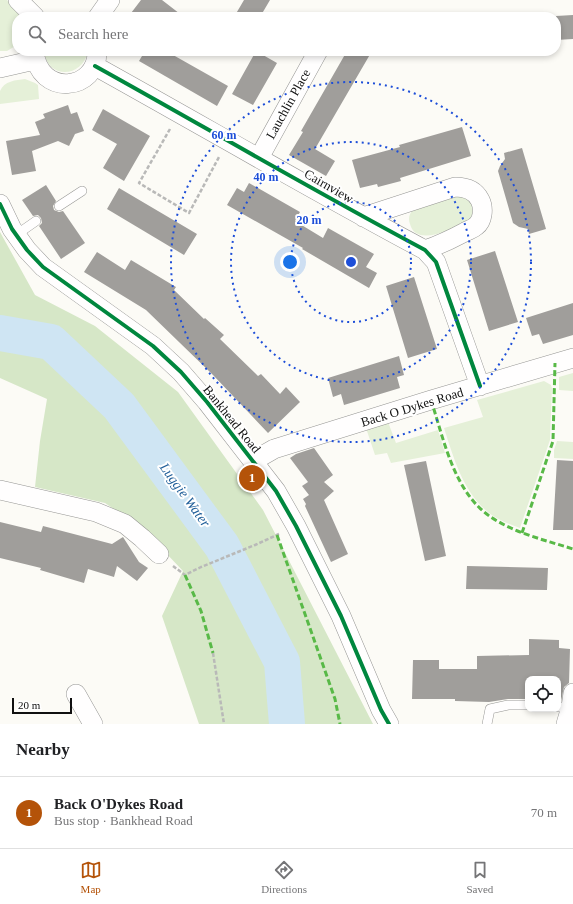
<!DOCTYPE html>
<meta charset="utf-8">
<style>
:root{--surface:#fff;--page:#f2f2f2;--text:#202124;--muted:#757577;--line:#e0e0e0;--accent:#b45309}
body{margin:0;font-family:"Times New Roman",serif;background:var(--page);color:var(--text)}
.controls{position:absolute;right:12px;bottom:12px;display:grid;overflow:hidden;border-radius:8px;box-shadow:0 2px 6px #0003}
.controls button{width:36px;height:36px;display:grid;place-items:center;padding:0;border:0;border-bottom:1px solid var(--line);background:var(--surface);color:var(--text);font:20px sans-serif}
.scale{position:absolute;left:12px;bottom:10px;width:60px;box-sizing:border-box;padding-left:4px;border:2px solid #101010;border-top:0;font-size:11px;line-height:14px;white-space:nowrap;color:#101010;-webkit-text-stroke:3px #fff;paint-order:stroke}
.you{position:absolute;left:290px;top:262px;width:14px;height:14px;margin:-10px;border:3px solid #fff;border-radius:50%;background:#1a73e8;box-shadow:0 0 0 6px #1a73e833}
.badge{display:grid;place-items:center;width:26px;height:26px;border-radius:50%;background:var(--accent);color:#fff;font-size:13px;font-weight:700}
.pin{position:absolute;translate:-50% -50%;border:2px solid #fff;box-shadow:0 1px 4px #0006}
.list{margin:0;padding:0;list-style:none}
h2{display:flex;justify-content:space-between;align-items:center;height:52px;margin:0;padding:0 16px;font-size:17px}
h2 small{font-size:13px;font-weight:400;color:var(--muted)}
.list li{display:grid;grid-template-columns:26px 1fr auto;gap:12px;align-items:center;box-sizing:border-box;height:72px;padding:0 16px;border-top:1px solid var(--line)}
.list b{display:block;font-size:15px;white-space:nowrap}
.list p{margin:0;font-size:13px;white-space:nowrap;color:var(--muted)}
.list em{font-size:13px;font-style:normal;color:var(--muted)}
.icon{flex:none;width:22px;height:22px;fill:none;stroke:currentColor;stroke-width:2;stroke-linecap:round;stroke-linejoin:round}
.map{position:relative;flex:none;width:573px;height:724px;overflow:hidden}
.search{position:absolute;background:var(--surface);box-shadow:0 2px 6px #0003;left:12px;right:12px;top:12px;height:44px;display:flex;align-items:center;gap:10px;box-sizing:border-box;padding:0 14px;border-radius:16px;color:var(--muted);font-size:15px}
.sheet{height:124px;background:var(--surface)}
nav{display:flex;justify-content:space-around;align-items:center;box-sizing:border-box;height:56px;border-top:1px solid var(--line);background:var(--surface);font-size:11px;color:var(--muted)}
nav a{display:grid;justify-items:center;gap:2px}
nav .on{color:var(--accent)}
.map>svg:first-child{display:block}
</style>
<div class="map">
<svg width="573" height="724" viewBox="0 0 573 724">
<rect width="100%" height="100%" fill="#fcfbf6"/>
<path fill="#e5f0d8" d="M0 0H7L22 16 17 17V45L7 51H0Z
M44 51H88C82 80 46 78 44 51Z
M25 79 35 83 38 85 39 99 0 104C0 101 0 95 0 91 4 81 16 80 25 79Z
M453 195 465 196 472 204C474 212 472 220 464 225 450 229 416 247 410 224 408 219 409 214 413 210 418 205 445 197 453 195Z
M573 373V391L559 390V377Z
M544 381 551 385 552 388 550 440 520 528C509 524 498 520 489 513 463 492 454 459 444 428L483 417 477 400Z
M388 422 396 443 438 430 445 453 391 463 387 453 375 455 366 428Z
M557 441 573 442V459L554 458V450Z"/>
<path fill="#d6e7c7" d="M0 232 35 295 95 326 178 392 263 510 373 724H199L162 616 183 571 143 529 105 503 35 487 40 441 47 399 0 378Z"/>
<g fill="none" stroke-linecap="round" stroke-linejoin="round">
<path stroke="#cfe5f3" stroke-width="36" d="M0 333 51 342 119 406 222 546 282 662 287 724"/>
</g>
<path fill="#a09e9b" d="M141 0H162L184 17H128Z
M244 0H270L260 17H234Z
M573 15V39L556 40V16Z
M145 51H166L228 86 217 106 139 61Z
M256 51 277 63 253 105 232 94Z
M347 51H372L315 149 335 161 326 176 289 155 303 132 301 131Z
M68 105 71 114 77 112 84 131 75 134 69 146 58 141 32 151 36 171 12 175 6 141 40 135 35 122 45 118 43 114Z
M103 109 150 136 124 181 103 168 117 144 92 130Z
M462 127 471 156 400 178 401 181 378 187 377 184 360 188 352 160 400 147 399 145Z
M522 148 546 229 529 234 528 229 519 227 513 223 498 171 500 166 505 159 504 153Z
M249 183 300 212 295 221 323 238 328 228 374 254 366 267 377 273 369 288 302 249 303 248 227 205 237 188 244 192Z
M46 185 56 201 53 206 54 210 59 212 63 211 85 243 61 259 39 226 42 223 41 218 38 215 33 216 22 200Z
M119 188 197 234 184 255 107 209Z
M495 251 518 322 489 331 467 260Z
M97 252 125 270 131 260 176 287 174 290 204 319 205 318 224 335 220 339 258 376 261 374 280 394 286 387 300 402 268 433 213 375 146 310 84 272Z
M414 277 437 349 408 358 386 286Z
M573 303V335L543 344 539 334 532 336 526 318Z
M399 356 404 375 397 377 400 388 344 405 341 394 333 397 328 378Z
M314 448 333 475 324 482 334 491 324 500 348 554 331 562 305 506 306 504 303 499 309 495 302 486 308 482 290 458 296 454Z
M557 460 573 461V530H553Z
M426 461 446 556 425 561 404 465Z
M0 522 41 532 43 526 112 544 123 537 139 562 148 568 137 581 117 566 114 577 88 569 84 583 40 570 41 568 0 558Z
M467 566 548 568 547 590 466 589Z
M529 639 559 640V648L570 649 569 683 564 687 561 701H558V679H528V699H508L489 702 455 701V699H412L413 660H439V669H477V656L529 655Z"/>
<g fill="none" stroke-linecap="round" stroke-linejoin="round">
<defs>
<path id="lane" d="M59 206 82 191
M16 235 36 221
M558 707H571
M487 724 490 709 508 705H528"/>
<path id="street" d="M18 0 35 17
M98 17 110 0
M34 51C39 98 98 91 97 51
M95 66C205 127 314 191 425 250L436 262 480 386
M0 68 35 60
M259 158 318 51
M0 204 12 229 27 250 43 267 153 346 181 372 207 402 276 491 296 526 341 616 381 710 389 724
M363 217 455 187C465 187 475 190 480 200 484 208 483 221 476 226 473 229 468 230 465 232 452 239 439 245 425 250
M253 461 274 449 431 400 573 358
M0 490 96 512 125 524 142 538 159 554
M76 694 93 724
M566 724 571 707 573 693"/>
</defs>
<use href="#lane" stroke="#969694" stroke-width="10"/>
<use href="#street" stroke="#969694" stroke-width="20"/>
<path stroke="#b9b9b8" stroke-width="2.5" stroke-dasharray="4 2" stroke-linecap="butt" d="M170 129 139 183 189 213 219 157
M173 566 185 575 201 567 255 545 279 534
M213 653 224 724"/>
<use href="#lane" stroke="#fffefe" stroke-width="9"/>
<use href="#street" stroke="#fffefe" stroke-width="19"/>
<path stroke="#58b947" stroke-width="3" stroke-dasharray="6 3" stroke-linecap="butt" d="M431 400C445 443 455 499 499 522 522 535 548 541 573 549
M522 533 553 441 555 363
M277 535 335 699 340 724
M185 575 201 611 213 653"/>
<defs>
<path id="cycleway" d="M95 66C205 127 314 191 425 250L436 262 480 386
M0 204 12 229 27 250 43 267 153 346 181 372 207 402 276 491 296 526 341 616 381 710 389 724"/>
</defs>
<use href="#cycleway" stroke="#fff" stroke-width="6"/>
<use href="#cycleway" stroke="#00873e" stroke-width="4"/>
</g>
<g fill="none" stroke="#1d4ed8" stroke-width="2" stroke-dasharray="2 4">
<circle cx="351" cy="262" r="60"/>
<circle cx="351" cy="262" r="120"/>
<circle cx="351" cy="262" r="180"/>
</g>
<g text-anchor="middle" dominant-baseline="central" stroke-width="4" stroke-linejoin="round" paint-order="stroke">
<g font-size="13" fill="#101010" stroke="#fff">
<text transform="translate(288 104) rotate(-61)">Lauchlin Place</text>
<text transform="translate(329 186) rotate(30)">Cairnview</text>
<text transform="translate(412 407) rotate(-17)">Back O Dykes Road</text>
<text transform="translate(232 419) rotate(51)">Bankhead Road</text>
</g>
<g font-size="14" font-style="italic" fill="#22609a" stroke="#fff">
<text transform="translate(185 495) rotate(54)">Luggie Water</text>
</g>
</g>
<circle cx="351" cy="262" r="6" fill="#1d4ed8" stroke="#fff" stroke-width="2"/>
<g font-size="12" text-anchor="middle" font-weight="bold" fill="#1d4ed8" stroke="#fff" stroke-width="4" stroke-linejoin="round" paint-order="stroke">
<text x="224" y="139">60 m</text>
<text x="266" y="181">40 m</text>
<text x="309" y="224">20 m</text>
</g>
</svg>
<div class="controls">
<button><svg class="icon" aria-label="locate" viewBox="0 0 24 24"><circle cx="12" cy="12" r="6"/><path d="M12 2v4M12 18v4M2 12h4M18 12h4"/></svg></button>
</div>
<div class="scale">20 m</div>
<div class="you"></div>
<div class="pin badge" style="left:252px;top:478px">1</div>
<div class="search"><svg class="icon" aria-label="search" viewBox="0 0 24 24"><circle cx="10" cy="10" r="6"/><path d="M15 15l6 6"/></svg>Search here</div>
</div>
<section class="sheet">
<h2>Nearby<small></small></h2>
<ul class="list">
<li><span class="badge">1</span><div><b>Back O'Dykes Road</b><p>Bus stop · Bankhead Road</p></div><em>70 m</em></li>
</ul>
</section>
<nav>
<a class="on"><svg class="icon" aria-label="map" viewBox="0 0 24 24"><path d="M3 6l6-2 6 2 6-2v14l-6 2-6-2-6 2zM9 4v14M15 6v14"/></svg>Map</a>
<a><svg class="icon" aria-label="directions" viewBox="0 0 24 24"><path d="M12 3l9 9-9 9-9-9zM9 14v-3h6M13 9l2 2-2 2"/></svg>Directions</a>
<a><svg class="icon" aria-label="saved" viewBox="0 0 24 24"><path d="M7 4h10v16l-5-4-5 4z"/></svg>Saved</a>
</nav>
